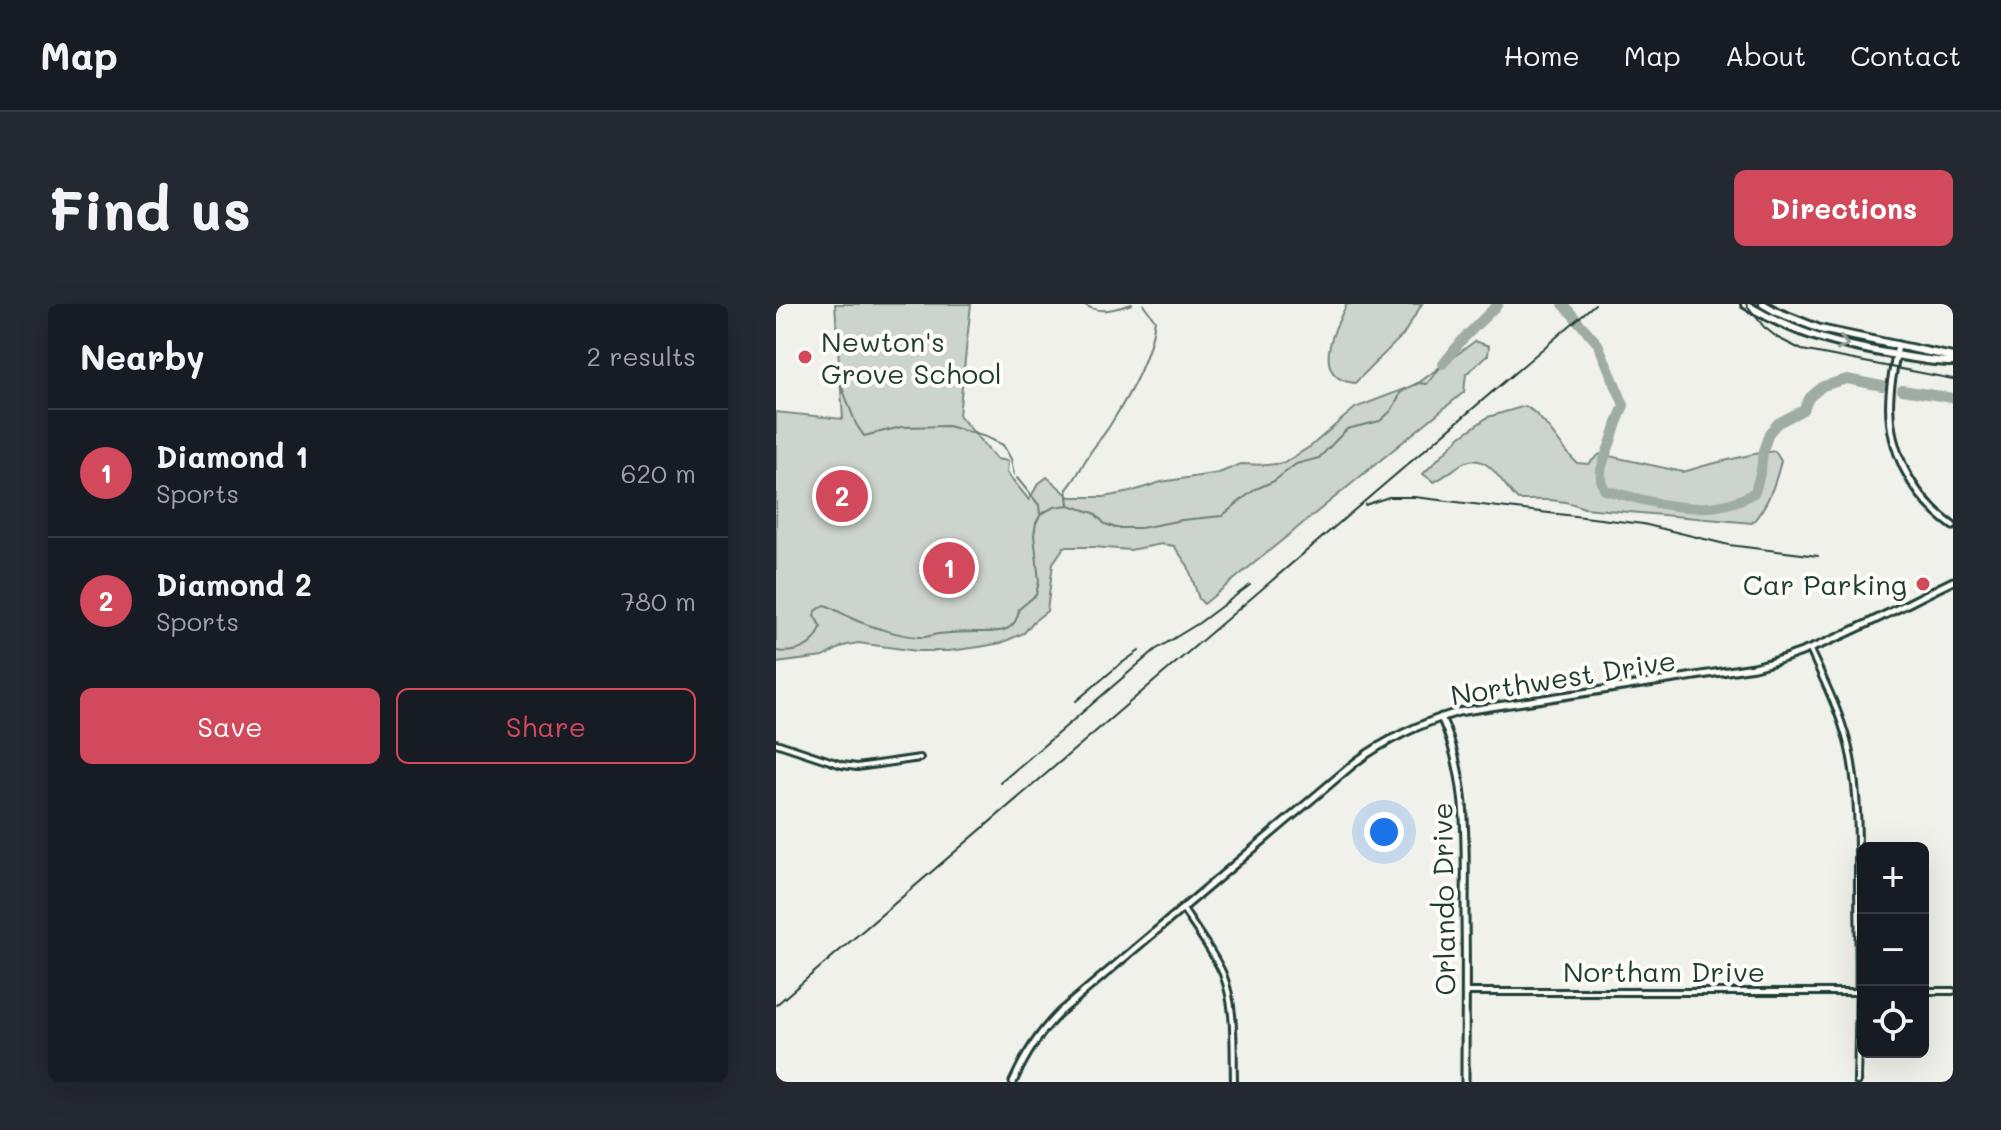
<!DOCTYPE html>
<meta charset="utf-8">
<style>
:root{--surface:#171b24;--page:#242831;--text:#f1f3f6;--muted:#9ea1a6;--line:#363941;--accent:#d1495b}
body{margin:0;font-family:Mali,sans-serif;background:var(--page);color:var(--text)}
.controls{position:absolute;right:24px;bottom:24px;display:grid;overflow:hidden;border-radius:12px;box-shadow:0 8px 32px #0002}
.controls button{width:72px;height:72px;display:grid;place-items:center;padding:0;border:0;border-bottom:2px solid var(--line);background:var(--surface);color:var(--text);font:40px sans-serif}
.you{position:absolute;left:608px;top:528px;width:28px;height:28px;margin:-20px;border:6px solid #fff;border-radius:50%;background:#1a73e8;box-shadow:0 0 0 12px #1a73e833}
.badge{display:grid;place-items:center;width:52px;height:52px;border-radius:50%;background:var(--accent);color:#fff;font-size:26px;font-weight:700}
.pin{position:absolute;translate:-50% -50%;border:4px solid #fff;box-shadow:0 2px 8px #0006}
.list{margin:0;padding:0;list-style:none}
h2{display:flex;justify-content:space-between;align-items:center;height:104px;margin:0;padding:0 32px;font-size:34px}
h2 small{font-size:26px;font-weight:400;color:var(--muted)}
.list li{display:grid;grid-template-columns:52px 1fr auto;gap:24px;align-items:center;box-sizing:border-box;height:128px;padding:0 32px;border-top:2px solid var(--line)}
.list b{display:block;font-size:30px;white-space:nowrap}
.list p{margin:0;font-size:26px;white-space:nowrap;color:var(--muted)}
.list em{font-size:26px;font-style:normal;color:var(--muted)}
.actions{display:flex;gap:16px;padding:24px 32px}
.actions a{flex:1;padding:18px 0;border:2px solid var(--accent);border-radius:12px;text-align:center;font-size:28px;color:var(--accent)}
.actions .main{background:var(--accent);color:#fff}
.icon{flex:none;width:44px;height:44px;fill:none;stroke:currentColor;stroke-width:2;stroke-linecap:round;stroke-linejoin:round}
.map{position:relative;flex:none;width:1177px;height:778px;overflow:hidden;border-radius:12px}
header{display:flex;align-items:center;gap:48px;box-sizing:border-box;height:112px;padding:0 40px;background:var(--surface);border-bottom:2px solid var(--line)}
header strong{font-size:38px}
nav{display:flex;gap:44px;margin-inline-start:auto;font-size:28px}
.intro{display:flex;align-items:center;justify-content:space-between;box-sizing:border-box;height:192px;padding:0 48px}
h1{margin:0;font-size:56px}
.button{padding:20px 36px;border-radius:12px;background:var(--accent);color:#fff;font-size:28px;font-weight:700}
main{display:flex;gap:48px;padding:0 48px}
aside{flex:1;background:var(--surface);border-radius:12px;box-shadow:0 8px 32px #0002}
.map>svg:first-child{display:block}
</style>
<header>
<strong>Map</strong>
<nav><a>Home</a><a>Map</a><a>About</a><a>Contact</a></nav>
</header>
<div class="intro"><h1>Find us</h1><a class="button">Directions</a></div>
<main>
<aside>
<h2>Nearby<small>2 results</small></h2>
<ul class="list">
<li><span class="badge">1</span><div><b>Diamond 1</b><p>Sports</p></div><em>620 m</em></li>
<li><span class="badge">2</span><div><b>Diamond 2</b><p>Sports</p></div><em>780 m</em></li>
</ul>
<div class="actions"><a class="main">Save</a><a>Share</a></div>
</aside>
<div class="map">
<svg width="1177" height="778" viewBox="0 0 1177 778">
<rect width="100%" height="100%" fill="#f0f1eb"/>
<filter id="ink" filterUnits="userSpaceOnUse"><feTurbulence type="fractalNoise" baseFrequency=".0125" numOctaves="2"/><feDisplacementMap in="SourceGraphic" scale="16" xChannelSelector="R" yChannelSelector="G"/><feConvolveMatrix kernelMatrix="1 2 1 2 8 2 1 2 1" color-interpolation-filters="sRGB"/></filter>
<g filter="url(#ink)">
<path fill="#cdd3cd" stroke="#768880" stroke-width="2" d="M59 0H195L183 111 220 155 232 157 231 169 253 196 262 180 271 173 294 193H328L354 188 385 178 443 169 465 160 491 161 508 159 535 142 579 104 641 80 699 37 713 42 712 51 690 70 688 88 428 300 423 295 412 262 398 242 386 240 354 246 318 243H288L277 259 271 307 257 318 248 329 225 339 203 343 173 347H141L82 339 67 342 47 353 0 359V108L67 115Z
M571 0H646L627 31 579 79C574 78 570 78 566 76 538 62 561 19 571 0Z
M749 102C769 113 783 142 801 159L812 160 824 150 907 168 931 161 978 150 999 147 1005 157C999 181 992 201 976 219L808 204C786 194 765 196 742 196 725 180 712 144 684 161 675 167 668 173 658 178L647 170 685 132 712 113Z"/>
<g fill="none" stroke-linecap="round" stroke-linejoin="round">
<path stroke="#6c8077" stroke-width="2" d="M307 0C324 11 339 5 356 0
M62 73 80 120 88 132 125 123 172 122 210 133 227 141 235 155 238 171
M241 174 263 201 264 210
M293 200 291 185C301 174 306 161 314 149 321 138 330 129 336 118 356 86 374 54 379 16L367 0
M0 347C20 350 39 343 45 323L38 311 41 306 49 301C59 305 67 310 77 315 95 323 125 332 144 333 150 334 156 331 162 330 172 329 190 328 200 328 221 328 240 330 243 305L260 291 263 277 258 231 260 219 265 210 278 203 293 201 318 209 329 220 340 224H365L406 216 446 212 469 193 480 185 498 177 520 160 543 154 571 125 604 117 615 107 622 95 624 89 641 79 651 80 667 60"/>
<path stroke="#9faca4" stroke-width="10" d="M787 0 822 40 848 101C843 113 839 124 835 137 829 154 819 170 829 186 877 199 934 217 979 188L985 166 987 147 993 129 1002 119 1027 106 1034 93 1047 82 1071 75 1106 82
M667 60 686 36 722 0
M1126 86 1177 94"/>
<defs>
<path id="minor" d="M1034 346C1050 381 1068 416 1075 454 1083 496 1082 540 1082 582 1083 648 1083 713 1081 778
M0 439 66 461 81 463 144 454
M407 605C420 626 437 647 447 670 460 704 457 743 458 778
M1147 687H1177
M690 688H1087"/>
<path id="tertiary" d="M1122 41C1119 58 1115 74 1114 91 1110 143 1135 192 1177 222
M665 413C694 476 689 546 689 612 690 668 689 723 689 778
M237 778C249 751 263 729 284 708L581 457C611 435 646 419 682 408L978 363C1047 346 1113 308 1177 277"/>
<path id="secondary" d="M969 0C1019 30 1059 40 1115 50 1136 54 1156 58 1177 58
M987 0 1001 8 1044 25 1177 53"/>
</defs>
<use href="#minor" stroke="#1f3d34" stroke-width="10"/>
<use href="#tertiary" stroke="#1f3d34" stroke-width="11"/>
<use href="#secondary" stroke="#1f3d34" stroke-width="12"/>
<use href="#minor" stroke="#fdfcf7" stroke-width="4"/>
<use href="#tertiary" stroke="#fdfcf7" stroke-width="5"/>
<use href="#secondary" stroke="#fdfcf7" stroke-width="6"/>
<path stroke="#1f3d34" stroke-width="2" d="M970 0 988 23 1002 34 1026 46 1177 75
M589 201 613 193H638L867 220 953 241 1042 252
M300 397 343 361 363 347
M224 479 379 346 423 319 474 281
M0 701 819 0"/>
</g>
<defs><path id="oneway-chevron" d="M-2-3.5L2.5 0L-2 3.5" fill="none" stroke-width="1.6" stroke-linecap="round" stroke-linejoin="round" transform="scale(2)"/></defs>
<use stroke="#8e9c96" href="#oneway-chevron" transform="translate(1067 40) rotate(13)"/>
</g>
<g fill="#d1495b" stroke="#fdfcf7" stroke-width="3">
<circle cx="29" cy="53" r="8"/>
<circle cx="1147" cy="280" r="8"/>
</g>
<g text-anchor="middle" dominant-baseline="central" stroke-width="8" stroke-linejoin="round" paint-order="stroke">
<g font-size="28" fill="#1f3d34" stroke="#fdfcf7" text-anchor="start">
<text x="45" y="37">Newton's<tspan x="45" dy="32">Grove School</tspan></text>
<text x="1131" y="280" text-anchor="end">Car Parking</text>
</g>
<g font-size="28" fill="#1f3d34" stroke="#fdfcf7">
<text transform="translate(787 373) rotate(-9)">Northwest Drive</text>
<text transform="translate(667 595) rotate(-91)">Orlando Drive</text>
<text x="888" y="667">Northam Drive</text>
</g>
</g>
</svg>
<div class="controls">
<button>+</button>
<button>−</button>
<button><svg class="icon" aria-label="locate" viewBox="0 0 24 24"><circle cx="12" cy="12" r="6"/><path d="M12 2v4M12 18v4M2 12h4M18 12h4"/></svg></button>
</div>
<div class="you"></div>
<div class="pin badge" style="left:173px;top:264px">1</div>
<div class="pin badge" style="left:66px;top:192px">2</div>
</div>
</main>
